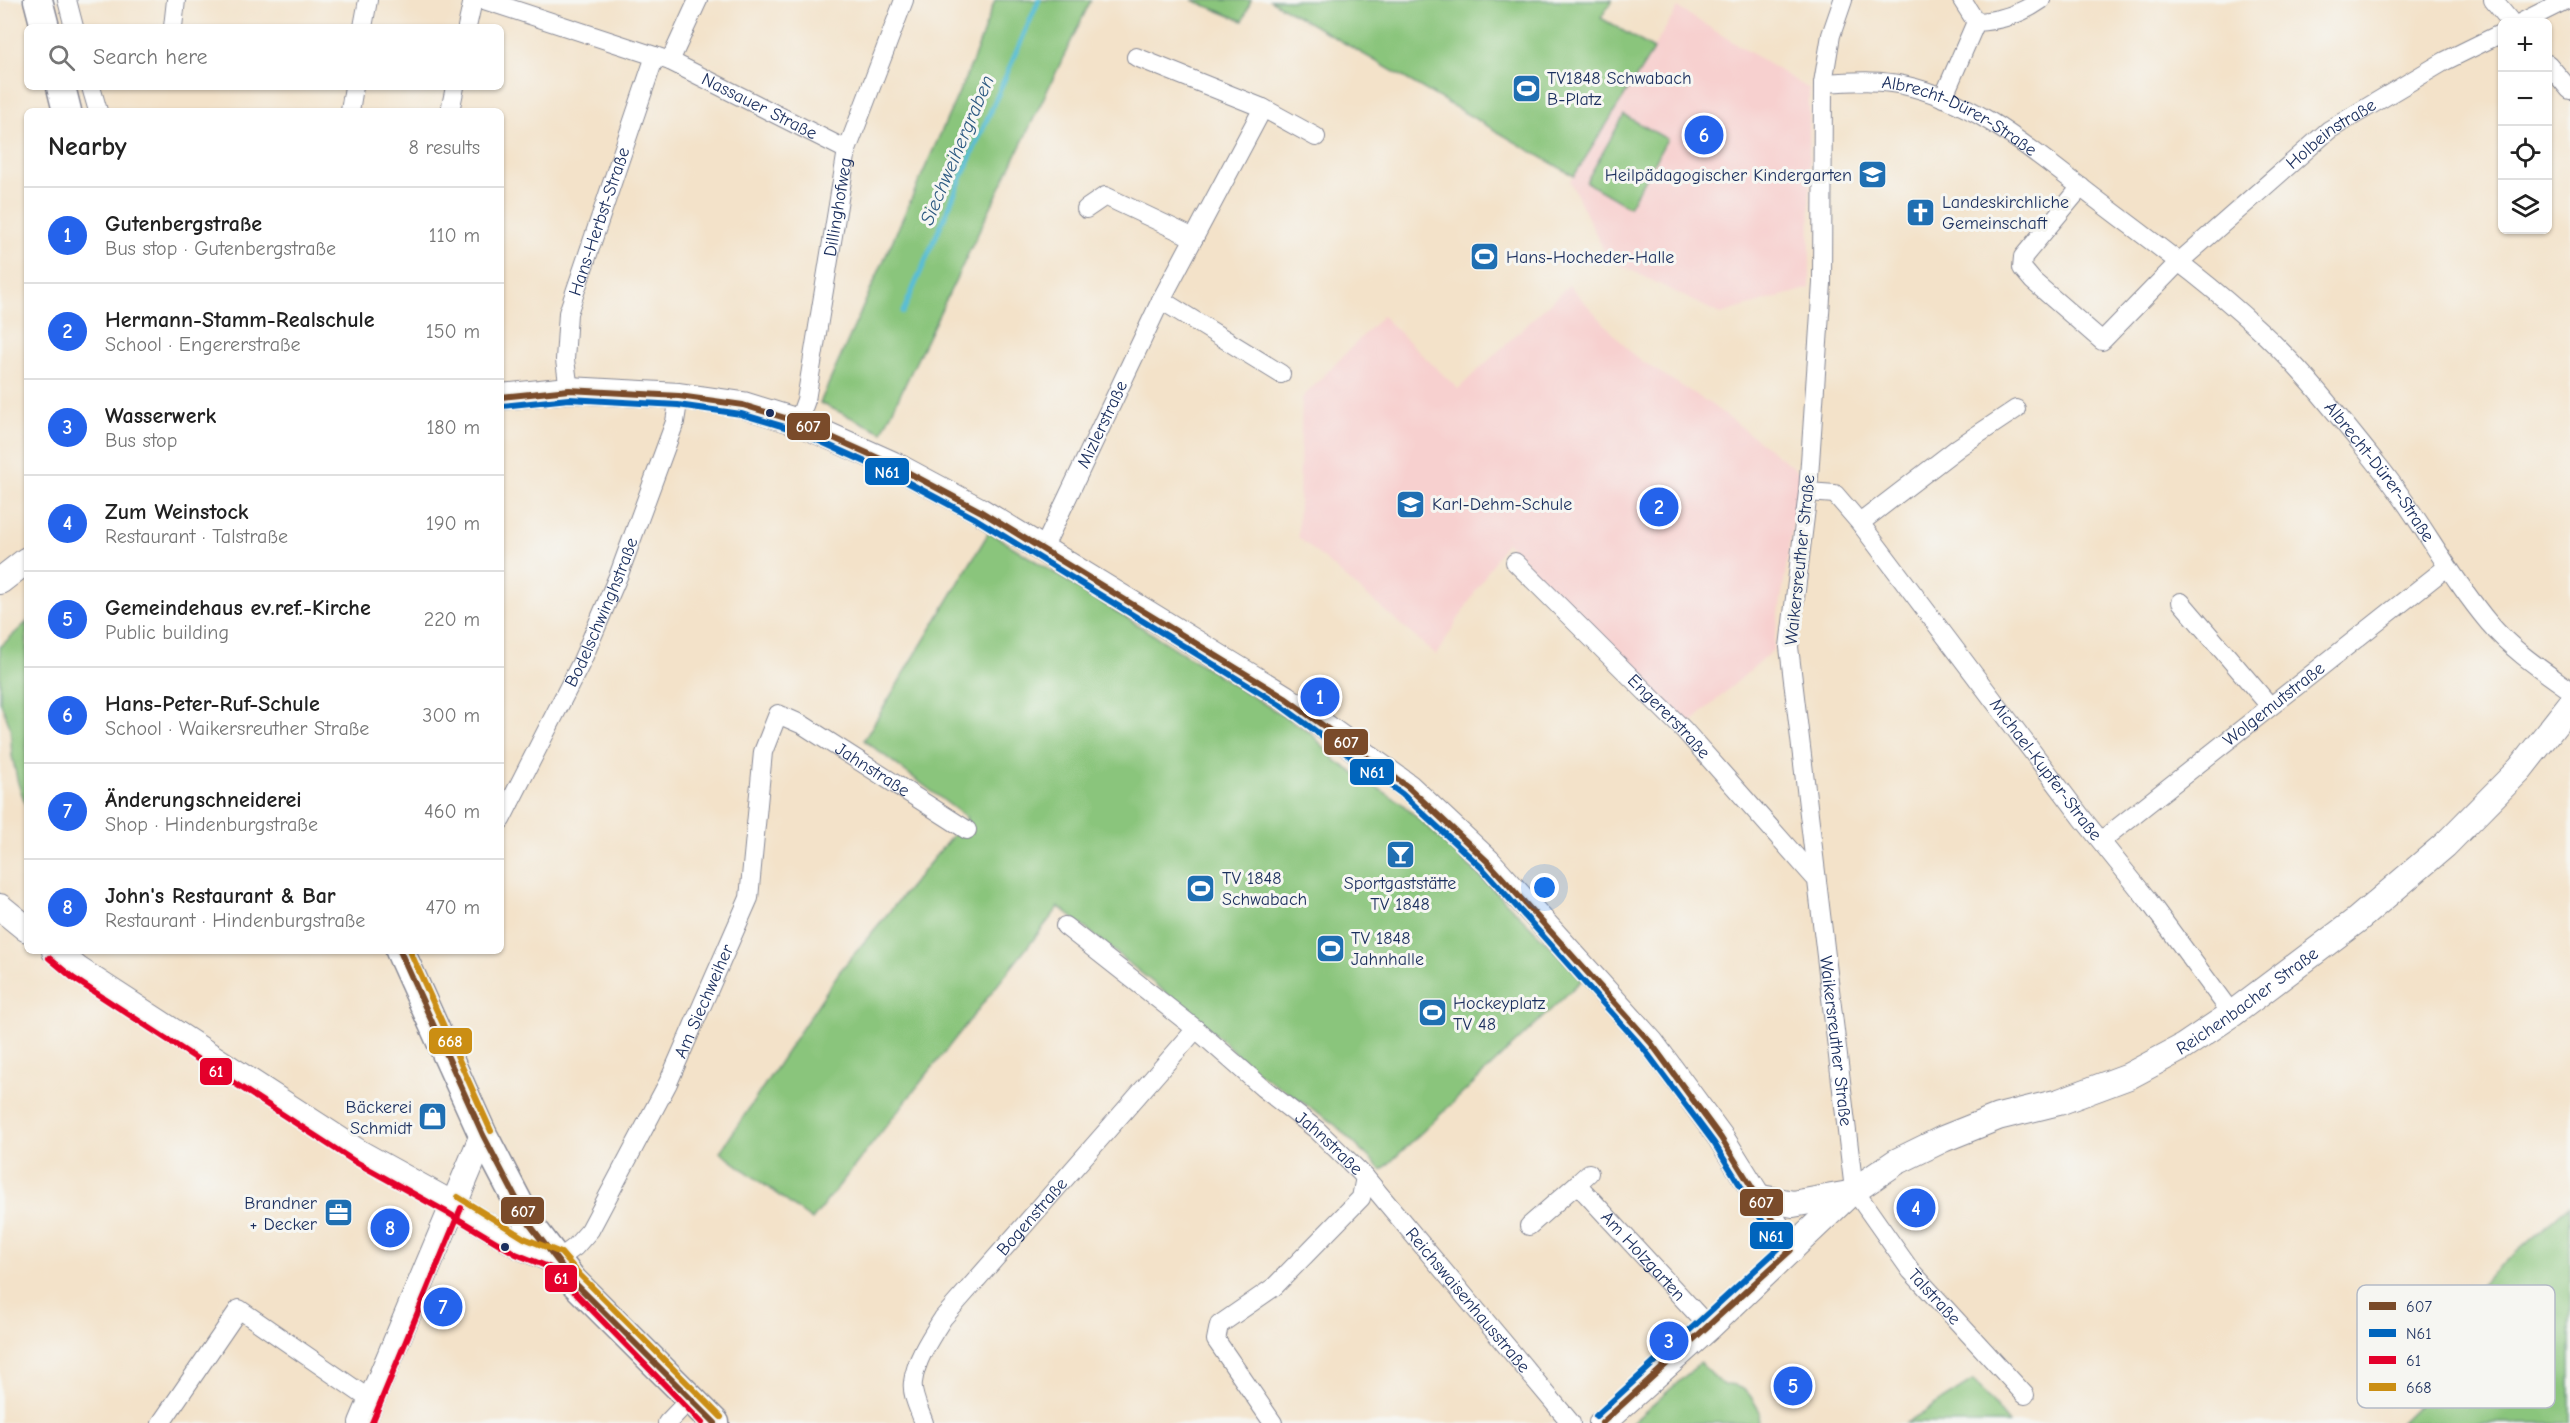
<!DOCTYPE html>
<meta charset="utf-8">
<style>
:root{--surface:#fff;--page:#f2f2f2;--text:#222;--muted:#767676;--line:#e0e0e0;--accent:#2563eb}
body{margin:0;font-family:"Comic Neue",sans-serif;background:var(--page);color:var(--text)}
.controls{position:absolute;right:18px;top:18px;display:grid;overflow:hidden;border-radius:9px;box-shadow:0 2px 4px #0004}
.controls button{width:54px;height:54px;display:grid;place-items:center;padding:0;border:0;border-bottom:2px solid var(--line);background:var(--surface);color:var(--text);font:30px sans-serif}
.you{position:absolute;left:1545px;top:888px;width:21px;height:21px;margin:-15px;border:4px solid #fff;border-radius:50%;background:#1a73e8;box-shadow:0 0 0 9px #1a73e833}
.badge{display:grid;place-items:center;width:39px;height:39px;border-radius:50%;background:var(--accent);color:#fff;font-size:20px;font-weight:700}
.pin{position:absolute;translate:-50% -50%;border:3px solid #fff;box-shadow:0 2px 6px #0006}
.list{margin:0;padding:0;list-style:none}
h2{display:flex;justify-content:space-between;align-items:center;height:78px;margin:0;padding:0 24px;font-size:26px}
h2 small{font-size:20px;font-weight:400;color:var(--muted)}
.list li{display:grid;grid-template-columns:39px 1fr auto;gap:18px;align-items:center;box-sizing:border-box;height:96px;padding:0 24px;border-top:2px solid var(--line)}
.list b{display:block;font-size:22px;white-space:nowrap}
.list p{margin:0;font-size:20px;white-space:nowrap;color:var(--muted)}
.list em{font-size:20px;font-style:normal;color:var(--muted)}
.icon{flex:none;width:33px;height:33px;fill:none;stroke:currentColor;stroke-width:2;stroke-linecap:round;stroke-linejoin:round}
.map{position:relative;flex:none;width:2570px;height:1423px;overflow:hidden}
.search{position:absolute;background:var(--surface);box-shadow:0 2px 4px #0004;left:24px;top:24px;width:480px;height:66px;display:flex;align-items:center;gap:15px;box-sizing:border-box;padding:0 21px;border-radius:9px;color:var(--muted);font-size:22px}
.panel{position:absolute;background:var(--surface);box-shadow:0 2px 4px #0004;left:24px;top:108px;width:480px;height:846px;border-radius:9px}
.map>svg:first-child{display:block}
</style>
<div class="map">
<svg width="2570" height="1423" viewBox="0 0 2570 1423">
<rect width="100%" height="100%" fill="#f6f6f2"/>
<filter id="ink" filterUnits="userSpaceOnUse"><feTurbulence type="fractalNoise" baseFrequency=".0167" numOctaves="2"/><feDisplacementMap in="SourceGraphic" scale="12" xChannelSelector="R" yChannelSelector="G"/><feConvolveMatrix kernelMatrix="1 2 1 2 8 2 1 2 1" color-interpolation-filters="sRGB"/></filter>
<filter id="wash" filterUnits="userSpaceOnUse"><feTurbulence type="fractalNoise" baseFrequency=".008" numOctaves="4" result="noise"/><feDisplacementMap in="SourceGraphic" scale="24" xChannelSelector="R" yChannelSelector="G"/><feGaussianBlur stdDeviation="1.35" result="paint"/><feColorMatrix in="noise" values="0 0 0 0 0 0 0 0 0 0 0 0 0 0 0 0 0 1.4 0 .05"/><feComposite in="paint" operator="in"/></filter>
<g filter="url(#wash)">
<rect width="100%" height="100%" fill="#f3e2c9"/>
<path fill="#f7d0cf" d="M1678 8 1809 89 1810 288 1720 314 1608 259 1570 181Z
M1569 285 1635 357 1709 403 1801 473 1773 650 1685 728 1506 542 1436 655 1298 537 1302 398 1382 316 1458 389Z"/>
<path fill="#8ac57b" stroke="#527a6c" stroke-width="1.5" d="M995 0H1091L882 432 820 403 972 63Z
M1192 0H1251L1243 21Z
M1270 0H1612L1601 18 1654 49 1574 176Z
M1624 115 1667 139 1629 207 1586 182Z
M989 532 1311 733 1337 762 1400 802 1473 869 1583 979 1382 1170 1332 1122 1253 1069 1202 1022 1059 907 812 1220 720 1152 840 971 967 818 864 740Z
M27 622V808L18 783 12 756 10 727 0 701V647Z
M2570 1205V1423H2400L2438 1386 2400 1355Z
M1700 1363 1723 1385C1747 1385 1749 1393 1760 1412L1758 1423H1632Z
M1974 1380 2009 1423H1906Z"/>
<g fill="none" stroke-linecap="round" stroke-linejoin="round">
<path stroke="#58bed6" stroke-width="5" d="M903 312 1039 0"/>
</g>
</g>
<g filter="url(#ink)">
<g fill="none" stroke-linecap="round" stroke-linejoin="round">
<defs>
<g id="street">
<path d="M67 0 74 27"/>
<path id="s1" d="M484 0 670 61 847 150"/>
<path id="s2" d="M1843 0 1831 35 1823 83 1822 283 1808 492 1789 647 1854 1190 1911 1271 2025 1395"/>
<path d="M1962 0 1976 22"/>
<path d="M2493 0 2511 22"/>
<path d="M1976 22C2000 21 2021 14 2041 0"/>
<path d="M2522 22 2566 0"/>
<path d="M173 27 176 0"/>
<path d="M363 27 368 0"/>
<path d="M467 27 473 0"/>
<path d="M1136 57 1263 108 1316 137"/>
<path d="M670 61 698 0"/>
<path d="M2548 64 2570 90"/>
<path id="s3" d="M1823 83C1849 82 1877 79 1903 85 1973 100 2028 147 2083 189 2141 234 2201 276 2255 326 2301 367 2339 417 2377 464 2418 514 2447 573 2489 623 2512 650 2542 670 2570 690"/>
<path d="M91 87 98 111"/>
<path d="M1943 98 1976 22"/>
<path d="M350 111 354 87"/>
<path d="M450 111 455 87"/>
<path id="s4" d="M2081 187 2023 257 2022 268 2033 281 2102 341 2179 262 2329 130 2445 61 2502 33"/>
<path d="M1086 209 1105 196 1194 238"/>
<path d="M1161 300 1281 374"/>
<path id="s5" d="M569 390 565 360 568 313 655 56"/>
<path id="s6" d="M798 422 806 400 847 150 904 0"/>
<path id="s7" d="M1808 492 1835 494 1860 523 2083 819 2148 900 2232 1014"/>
<path d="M1860 523 1959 447 2016 409"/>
<path id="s8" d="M1043 549 1161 300 1263 108"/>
<path id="s9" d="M1515 562 1684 730 1814 877"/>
<path d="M2181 602 2269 705"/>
<path id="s10" d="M501 820 581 663 619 574 675 422 679 396"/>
<path id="s11" d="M2102 840 2447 567"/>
<path id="s12" d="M1065 926 1196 1029 1263 1088 1317 1130 1365 1177 1571 1423"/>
<path id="s13" d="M1589 1173 1577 1184 1709 1327"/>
<path d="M1529 1226 1577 1184"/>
<path id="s14" d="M556 1261 575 1247 590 1230 668 1083 749 898 763 752 778 714 803 725 967 830"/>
<path d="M161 1423 239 1309 372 1401"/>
<path d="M667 1423 691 1398"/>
<path id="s15" d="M924 1423C920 1411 911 1395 913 1382 916 1359 931 1337 943 1318L1196 1029"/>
<path d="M1273 1423 1216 1340 1219 1325 1274 1287 1361 1198 1365 1177"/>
</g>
<g id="secondary">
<path d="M501 397 569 390 679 396 743 405 798 422 896 466 980 511 1285 698 1408 787 1488 862 1651 1043 1721 1138 1791 1250"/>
<path d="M0 581 27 560"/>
<path d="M0 907 27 929"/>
<path d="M55 951 78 970 359 1153 453 1205 520 1246 556 1261"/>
<path d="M1756 1197 1793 1204 1849 1194"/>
<path d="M362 1423 483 1135"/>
<path id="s16" d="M1602 1423 1709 1327 1849 1194 1896 1162 1943 1139 1998 1117 2059 1102 2129 1076 2183 1047 2232 1014 2357 920 2445 845 2520 769 2570 705"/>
</g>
<path id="primary" d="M38 0 45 27
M61 87 67 111
M400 951 483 1135 530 1225 573 1281 715 1423"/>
</defs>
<use href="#street" stroke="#878894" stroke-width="20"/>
<use href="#secondary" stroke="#878894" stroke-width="28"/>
<use href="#primary" stroke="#878894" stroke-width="31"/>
<use href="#street" stroke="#fff" stroke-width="18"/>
<use href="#secondary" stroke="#fff" stroke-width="26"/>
<use href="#primary" stroke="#fff" stroke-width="28"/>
<defs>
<path id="bus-1" d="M501 397 569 390 679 396 743 405 798 422 896 466 980 511 1285 698 1408 787 1488 862 1651 1043 1721 1138 1791 1250 1602 1423
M400 951 483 1135 530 1225 573 1281 715 1423"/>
<path id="bus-2" d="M502 406 569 399 678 405 741 414 795 430 892 474 976 519 1280 705 1402 794 1482 868 1644 1049 1714 1143 1779 1248 1596 1416"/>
<path id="bus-3" d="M49 958 73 978 354 1161 448 1213 516 1254 551 1268 702 1423
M372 1423 461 1208"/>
<path id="bus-4" d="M410 951 491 1131
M458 1197 524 1238 561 1253 580 1275 721 1417"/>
</defs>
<use href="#bus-1" stroke="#f6f6f2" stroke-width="10"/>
<use href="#bus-2" stroke="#f6f6f2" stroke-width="10"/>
<use href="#bus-3" stroke="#f6f6f2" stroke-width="10"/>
<use href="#bus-4" stroke="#f6f6f2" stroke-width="10"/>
<use href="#bus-1" stroke="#7a4b2a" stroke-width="6"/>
<use href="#bus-2" stroke="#0065bd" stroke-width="6"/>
<use href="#bus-3" stroke="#e4002b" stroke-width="6"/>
<use href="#bus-4" stroke="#cb8e13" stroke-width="6"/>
</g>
</g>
<defs>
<symbol id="stadium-square" viewBox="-11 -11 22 22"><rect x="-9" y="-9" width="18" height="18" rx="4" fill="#1f6fb2" stroke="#f6f6f2"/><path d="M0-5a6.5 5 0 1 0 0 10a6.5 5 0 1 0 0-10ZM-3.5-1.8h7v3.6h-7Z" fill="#fff"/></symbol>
<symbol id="school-square" viewBox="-11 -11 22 22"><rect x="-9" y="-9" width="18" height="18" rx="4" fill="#1f6fb2" stroke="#f6f6f2"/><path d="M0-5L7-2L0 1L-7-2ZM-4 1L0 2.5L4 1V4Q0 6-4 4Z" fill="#fff"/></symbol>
<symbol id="church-square" viewBox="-11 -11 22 22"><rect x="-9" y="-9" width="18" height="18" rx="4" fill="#1f6fb2" stroke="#f6f6f2"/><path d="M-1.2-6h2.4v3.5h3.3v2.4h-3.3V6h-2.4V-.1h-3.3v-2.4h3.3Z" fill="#fff"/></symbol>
<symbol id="bar-square" viewBox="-11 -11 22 22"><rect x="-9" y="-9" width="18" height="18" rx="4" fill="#1f6fb2" stroke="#f6f6f2"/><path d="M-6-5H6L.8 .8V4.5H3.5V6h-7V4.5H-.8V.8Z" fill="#fff"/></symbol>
<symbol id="shop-square" viewBox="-11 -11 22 22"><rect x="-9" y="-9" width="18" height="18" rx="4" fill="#1f6fb2" stroke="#f6f6f2"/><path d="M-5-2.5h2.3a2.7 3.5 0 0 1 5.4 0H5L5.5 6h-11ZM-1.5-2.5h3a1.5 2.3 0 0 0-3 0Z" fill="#fff"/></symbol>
<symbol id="office-square" viewBox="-11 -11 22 22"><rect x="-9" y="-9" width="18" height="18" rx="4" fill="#1f6fb2" stroke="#f6f6f2"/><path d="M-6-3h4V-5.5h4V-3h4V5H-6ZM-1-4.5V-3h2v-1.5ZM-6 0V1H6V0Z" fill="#fff"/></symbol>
</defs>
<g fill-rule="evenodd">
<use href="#stadium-square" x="1510" y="72" width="33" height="33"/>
<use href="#school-square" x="1856" y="158" width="33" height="33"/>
<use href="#church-square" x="1904" y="196" width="33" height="33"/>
<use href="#stadium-square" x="1468" y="240" width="33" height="33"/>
<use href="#school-square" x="1394" y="488" width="33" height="33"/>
<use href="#bar-square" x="1384" y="838" width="33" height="33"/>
<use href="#stadium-square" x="1184" y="872" width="33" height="33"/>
<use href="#stadium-square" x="1314" y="932" width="33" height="33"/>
<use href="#stadium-square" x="1416" y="996" width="33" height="33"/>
<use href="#shop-square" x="416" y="1100" width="33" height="33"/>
<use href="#office-square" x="322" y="1196" width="33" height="33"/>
</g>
<g fill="#1b2f5e" stroke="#f6f6f2" stroke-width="2">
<circle cx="770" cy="413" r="5"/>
<circle cx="505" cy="1247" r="5"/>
</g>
<g text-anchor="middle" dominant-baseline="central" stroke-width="6" stroke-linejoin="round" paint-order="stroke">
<g font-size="18" fill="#1b2f5e" stroke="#f6f6f2" text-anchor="start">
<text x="1547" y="78">TV1848 Schwabach<tspan x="1547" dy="21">B-Platz</tspan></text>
<text x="1852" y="175" text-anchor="end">Heilpädagogischer Kindergarten</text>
<text x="1942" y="202">Landeskirchliche<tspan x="1942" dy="21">Gemeinschaft</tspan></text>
<text x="1506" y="257">Hans-Hocheder-Halle</text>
<text x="1432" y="504">Karl-Dehm-Schule</text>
<text x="1222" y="878">TV 1848<tspan x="1222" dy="21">Schwabach</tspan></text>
<text x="1400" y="883" text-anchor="middle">Sportgaststätte<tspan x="1400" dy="21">TV 1848</tspan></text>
<text x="1351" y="938">TV 1848<tspan x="1351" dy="21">Jahnhalle</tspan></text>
<text x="1453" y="1003">Hockeyplatz<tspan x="1453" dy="21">TV 48</tspan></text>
<text x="412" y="1107" text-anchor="end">Bäckerei<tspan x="412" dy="21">Schmidt</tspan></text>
<text x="317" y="1203" text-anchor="end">Brandner<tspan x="317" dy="21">+ Decker</tspan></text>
</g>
<g font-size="18" fill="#1b2f5e" stroke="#f6f6f2">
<text stroke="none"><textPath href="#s1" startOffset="296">Nassauer Straße</textPath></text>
<text stroke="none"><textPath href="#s3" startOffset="144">Albrecht-Dürer-Straße</textPath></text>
<text stroke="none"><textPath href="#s4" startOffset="520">Holbeinstraße</textPath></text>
<text stroke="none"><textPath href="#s6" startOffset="219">Dillinghofweg</textPath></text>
<text stroke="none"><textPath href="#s5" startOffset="174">Hans-Herbst-Straße</textPath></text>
<text stroke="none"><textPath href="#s8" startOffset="138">Mizlerstraße</textPath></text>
<text stroke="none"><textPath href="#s3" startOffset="702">Albrecht-Dürer-Straße</textPath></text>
<text transform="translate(1800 560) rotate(-84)">Waikersreuther Straße</text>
<text stroke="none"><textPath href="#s10" startOffset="231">Bodelschwinghstraße</textPath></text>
<text stroke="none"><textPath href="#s11" startOffset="219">Wolgemutstraße</textPath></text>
<text stroke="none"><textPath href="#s9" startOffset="218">Engererstraße</textPath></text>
<text stroke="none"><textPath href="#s7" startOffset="374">Michael-Kupfer-Straße</textPath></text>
<text stroke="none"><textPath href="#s14" startOffset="712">Jahnstraße</textPath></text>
<text stroke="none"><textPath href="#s16" startOffset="783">Reichenbacher Straße</textPath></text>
<text stroke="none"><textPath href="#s14" startOffset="302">Am Siechweiher</textPath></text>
<text stroke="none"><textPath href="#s2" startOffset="1048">Waikersreuther Straße</textPath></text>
<text stroke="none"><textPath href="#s12" startOffset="342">Jahnstraße</textPath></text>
<text stroke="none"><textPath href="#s15" startOffset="249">Bogenstraße</textPath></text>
<text stroke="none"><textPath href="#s13" startOffset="114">Am Holzgarten</textPath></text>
<text stroke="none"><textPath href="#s2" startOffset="1332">Talstraße</textPath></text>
<text stroke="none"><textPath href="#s12" startOffset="552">Reichswaisenhausstraße</textPath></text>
</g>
<g font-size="20" font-style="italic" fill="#2d5a82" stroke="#f6f6f2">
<text transform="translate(957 150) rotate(-67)">Siechweihergraben</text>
</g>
</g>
<rect x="2357" y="1285" width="198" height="123" rx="9" fill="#f6f6f2" stroke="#b4bac6" stroke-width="1.5"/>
<rect x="2369" y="1302" width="27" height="8" fill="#7a4b2a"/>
<rect x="2369" y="1329" width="27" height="8" fill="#0065bd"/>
<rect x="2369" y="1356" width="27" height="8" fill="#e4002b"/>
<rect x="2369" y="1383" width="27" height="8" fill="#cb8e13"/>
<g font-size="16" fill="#1b2f5e">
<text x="2406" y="1312">607</text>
<text x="2406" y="1339">N61</text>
<text x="2406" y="1366">61</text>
<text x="2406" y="1393">668</text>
</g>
<g stroke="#f6f6f2" stroke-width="2">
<rect x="786" y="412" width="45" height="29" rx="6" fill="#7a4b2a"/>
<rect x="864" y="457" width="46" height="29" rx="6" fill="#0065bd"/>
<rect x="1323" y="728" width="46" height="28" rx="6" fill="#7a4b2a"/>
<rect x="1349" y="758" width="46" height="28" rx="6" fill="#0065bd"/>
<rect x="428" y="1027" width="45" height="28" rx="6" fill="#cb8e13"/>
<rect x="199" y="1057" width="34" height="29" rx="6" fill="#e4002b"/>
<rect x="1739" y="1188" width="45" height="29" rx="6" fill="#7a4b2a"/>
<rect x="500" y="1196" width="45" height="29" rx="6" fill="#7a4b2a"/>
<rect x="1749" y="1221" width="45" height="29" rx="6" fill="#0065bd"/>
<rect x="544" y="1264" width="34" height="29" rx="6" fill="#e4002b"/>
</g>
<g font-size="16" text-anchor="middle" font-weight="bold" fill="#fff">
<text x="808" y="432">607</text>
<text x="887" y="478">N61</text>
<text x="1346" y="748">607</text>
<text x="1372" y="778">N61</text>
<text x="450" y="1047">668</text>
<text x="216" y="1077">61</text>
<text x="1761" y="1208">607</text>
<text x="523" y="1217">607</text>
<text x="1771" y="1242">N61</text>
<text x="561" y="1284">61</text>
</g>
</svg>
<div class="controls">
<button>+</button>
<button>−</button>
<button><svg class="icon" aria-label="locate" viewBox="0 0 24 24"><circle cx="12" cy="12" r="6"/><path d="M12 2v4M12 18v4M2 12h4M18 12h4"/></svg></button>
<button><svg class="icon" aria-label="layers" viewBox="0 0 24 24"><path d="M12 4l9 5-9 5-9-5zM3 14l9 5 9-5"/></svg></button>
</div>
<div class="you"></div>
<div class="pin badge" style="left:1320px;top:697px">1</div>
<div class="pin badge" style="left:1659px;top:507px">2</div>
<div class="pin badge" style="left:1669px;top:1341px">3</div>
<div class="pin badge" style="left:1916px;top:1208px">4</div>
<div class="pin badge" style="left:1793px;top:1386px">5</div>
<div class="pin badge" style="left:1704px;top:135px">6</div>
<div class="pin badge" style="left:443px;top:1307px">7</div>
<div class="pin badge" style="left:390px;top:1228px">8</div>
<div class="search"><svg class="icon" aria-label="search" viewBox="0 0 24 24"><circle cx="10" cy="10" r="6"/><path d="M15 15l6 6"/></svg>Search here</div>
<section class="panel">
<h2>Nearby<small>8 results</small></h2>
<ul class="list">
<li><span class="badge">1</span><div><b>Gutenbergstraße</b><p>Bus stop · Gutenbergstraße</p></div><em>110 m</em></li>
<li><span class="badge">2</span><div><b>Hermann-Stamm-Realschule</b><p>School · Engererstraße</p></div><em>150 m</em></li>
<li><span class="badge">3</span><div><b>Wasserwerk</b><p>Bus stop</p></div><em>180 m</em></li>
<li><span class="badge">4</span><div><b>Zum Weinstock</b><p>Restaurant · Talstraße</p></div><em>190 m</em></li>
<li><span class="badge">5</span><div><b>Gemeindehaus ev.ref.-Kirche</b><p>Public building</p></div><em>220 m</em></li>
<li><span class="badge">6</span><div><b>Hans-Peter-Ruf-Schule</b><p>School · Waikersreuther Straße</p></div><em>300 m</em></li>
<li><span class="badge">7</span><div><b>Änderungschneiderei</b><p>Shop · Hindenburgstraße</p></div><em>460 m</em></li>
<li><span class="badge">8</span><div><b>John's Restaurant &amp; Bar</b><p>Restaurant · Hindenburgstraße</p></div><em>470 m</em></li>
</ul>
</section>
</div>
